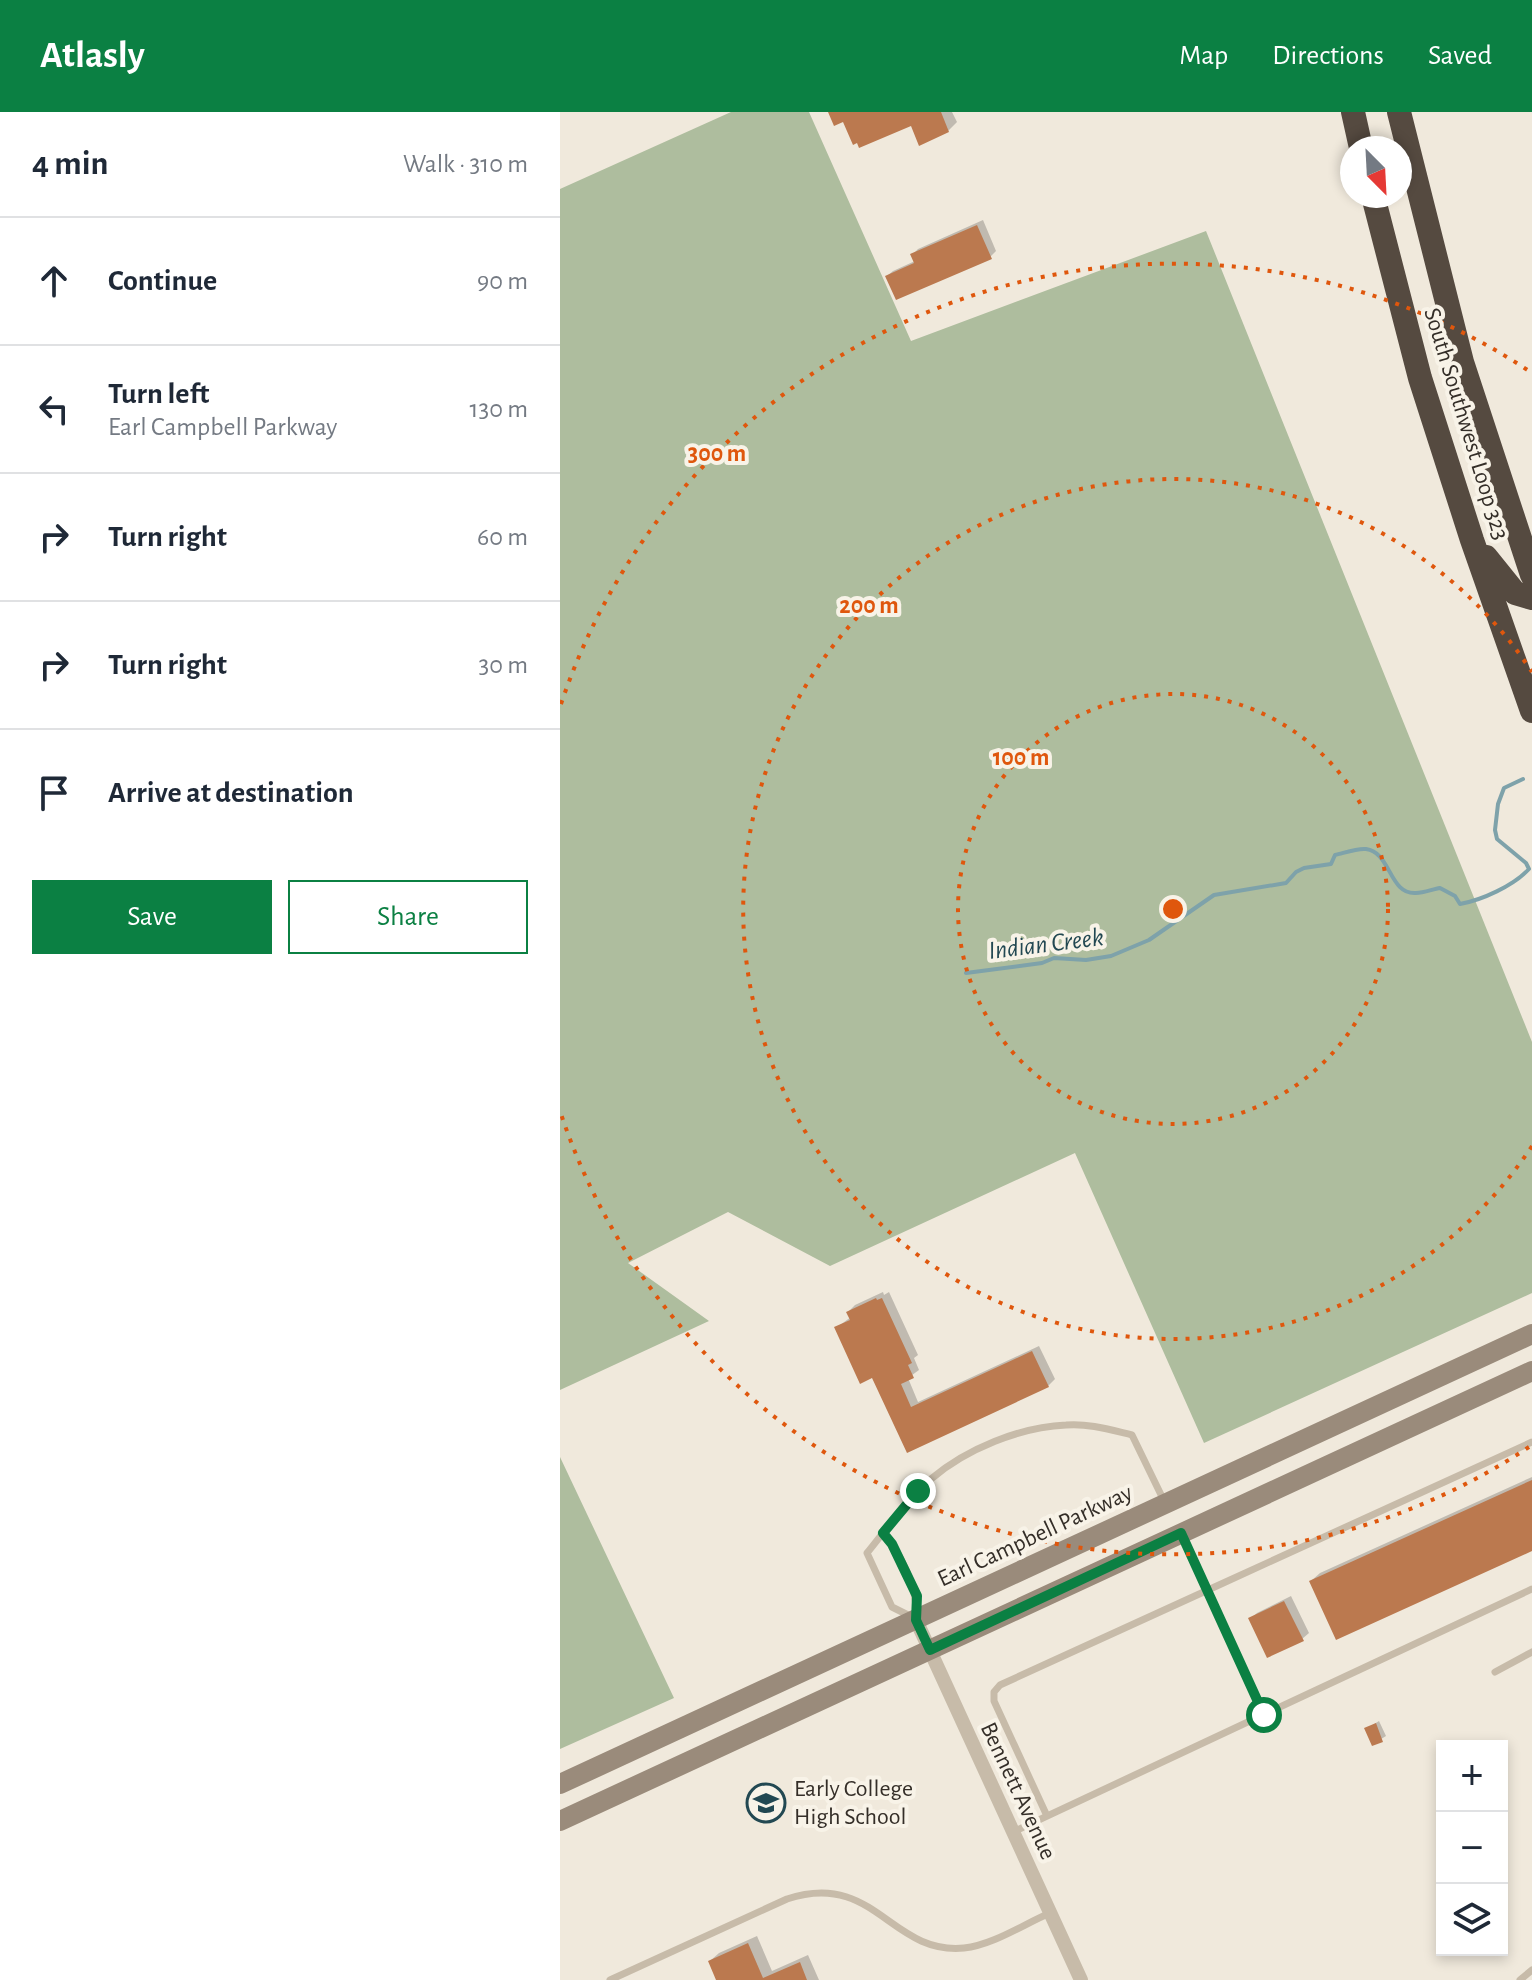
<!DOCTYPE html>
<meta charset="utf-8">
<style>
:root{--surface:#fff;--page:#f6f6f7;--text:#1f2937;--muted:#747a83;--line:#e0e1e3;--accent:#0b8043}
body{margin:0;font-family:"Alegreya Sans",sans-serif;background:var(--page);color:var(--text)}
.controls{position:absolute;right:24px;bottom:24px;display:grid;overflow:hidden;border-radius:0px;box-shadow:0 4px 12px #0003}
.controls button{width:72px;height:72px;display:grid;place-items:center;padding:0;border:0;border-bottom:2px solid var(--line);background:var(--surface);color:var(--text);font:40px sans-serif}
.compass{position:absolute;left:780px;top:24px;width:72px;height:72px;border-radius:50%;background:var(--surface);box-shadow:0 4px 12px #0003;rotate:156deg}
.stop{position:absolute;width:24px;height:24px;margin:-18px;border:6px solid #0b8043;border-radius:50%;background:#fff}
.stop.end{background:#0b8043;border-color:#fff;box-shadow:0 2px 8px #0008}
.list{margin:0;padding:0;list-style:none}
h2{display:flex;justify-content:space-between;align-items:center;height:104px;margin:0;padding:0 32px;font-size:34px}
h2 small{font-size:26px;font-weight:400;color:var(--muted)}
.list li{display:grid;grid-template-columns:52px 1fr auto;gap:24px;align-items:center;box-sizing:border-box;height:128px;padding:0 32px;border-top:2px solid var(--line)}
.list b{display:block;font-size:30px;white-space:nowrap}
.list p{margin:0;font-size:26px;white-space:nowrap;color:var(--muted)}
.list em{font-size:26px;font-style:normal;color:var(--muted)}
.actions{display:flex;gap:16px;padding:24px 32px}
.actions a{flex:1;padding:18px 0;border:2px solid var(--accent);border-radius:0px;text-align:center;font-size:28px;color:var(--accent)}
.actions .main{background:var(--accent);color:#fff}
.icon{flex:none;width:44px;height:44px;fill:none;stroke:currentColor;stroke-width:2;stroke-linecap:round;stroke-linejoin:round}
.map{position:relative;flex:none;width:972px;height:1868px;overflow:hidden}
header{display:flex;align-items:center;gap:48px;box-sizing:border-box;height:112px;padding:0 40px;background:var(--accent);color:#fff}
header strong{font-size:38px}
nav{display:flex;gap:44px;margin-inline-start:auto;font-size:28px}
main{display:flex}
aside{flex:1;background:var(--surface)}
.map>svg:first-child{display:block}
</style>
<header>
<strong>Atlasly</strong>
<nav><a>Map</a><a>Directions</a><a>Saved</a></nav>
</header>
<main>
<aside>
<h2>4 min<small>Walk · 310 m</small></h2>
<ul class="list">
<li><svg class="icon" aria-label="ahead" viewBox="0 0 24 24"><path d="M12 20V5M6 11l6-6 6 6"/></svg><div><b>Continue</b></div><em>90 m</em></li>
<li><svg class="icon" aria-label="left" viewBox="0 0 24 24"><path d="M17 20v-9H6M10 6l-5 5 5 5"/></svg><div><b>Turn left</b><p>Earl Campbell Parkway</p></div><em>130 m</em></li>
<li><svg class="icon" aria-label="right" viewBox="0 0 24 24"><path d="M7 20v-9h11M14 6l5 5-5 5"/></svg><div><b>Turn right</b></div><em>60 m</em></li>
<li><svg class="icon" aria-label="right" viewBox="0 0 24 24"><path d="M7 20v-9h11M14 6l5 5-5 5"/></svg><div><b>Turn right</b></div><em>30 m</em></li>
<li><svg class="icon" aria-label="arrive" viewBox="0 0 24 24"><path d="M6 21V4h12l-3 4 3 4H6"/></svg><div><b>Arrive at destination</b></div></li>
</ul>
<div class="actions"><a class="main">Save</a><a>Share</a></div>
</aside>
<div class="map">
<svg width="972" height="1868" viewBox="0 0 972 1868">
<rect width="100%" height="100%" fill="#f0e9dc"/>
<path fill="#aebd9e" d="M171 0H249L351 229 646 119 972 930V1181L644 1331 515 1041 270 1154 168 1100 68 1151 149 1209 0 1278V77Z
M0 1345 114 1586 0 1637Z"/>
<path fill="#0003" d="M297 0H392L397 10 388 19Z
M423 108 436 139 430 145 327 164 333 159 355 149 353 142 358 137Z
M323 1180 324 1183 329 1180 358 1243 354 1246 359 1258 348 1266 358 1290 479 1234 495 1267 488 1274 348 1339 313 1264 276 1216 291 1205 288 1200 295 1193Z
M972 1365V1437L751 1469 760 1461Z
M731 1484 749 1521 742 1527 690 1507 697 1501Z
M819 1609 826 1624 813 1632 806 1617Z
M197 1824 212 1859 248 1843 259 1868H159L150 1849 159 1841Z"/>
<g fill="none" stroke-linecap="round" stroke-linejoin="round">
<path stroke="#7ea2aa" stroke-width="4" d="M406 861 482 851 494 846 526 848 551 844 589 828 654 783 726 771 736 760 744 756 771 752 775 743C784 741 797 736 806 737 831 740 829 783 856 781 864 781 873 777 880 776L895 784 900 792C922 788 953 774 969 757L966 751 937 727 935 718 938 692 944 676 963 667"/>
</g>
<path fill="#bb794f" d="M268 0H381L389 20 359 34 351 14 299 36 297 31 293 33 283 10 274 14Z
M417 113 432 147 336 188 325 164 354 151 350 142Z
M316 1186 317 1188 322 1186 352 1251 348 1253 354 1266 341 1272 351 1295 472 1239 489 1275 347 1341 312 1266 300 1272 274 1215 290 1208 286 1200Z
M972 1368V1439L776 1528 749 1469Z
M724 1489 744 1529 707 1546 688 1506Z
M816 1611 823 1630 812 1634 804 1616Z
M188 1831 203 1866 240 1850 247 1868H156L148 1849Z"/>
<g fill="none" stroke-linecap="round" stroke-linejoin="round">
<path stroke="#c7bba9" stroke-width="7" d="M323 1421C341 1442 357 1474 356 1502
M621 1422 648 1478 972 1330
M350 1504 332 1495 307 1441C328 1415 347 1388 371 1367 406 1337 460 1315 506 1313 528 1311 551 1318 572 1323L605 1391
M935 1560 972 1540
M487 1704 434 1589V1580L440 1573 648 1478 704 1603
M453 1720 972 1477
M50 1868 227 1787C315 1758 330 1843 404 1836 433 1833 464 1812 490 1801
M960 1868 972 1858"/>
<path stroke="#c7bba9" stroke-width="14" d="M356 1508 521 1868"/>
<path stroke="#9a8b7b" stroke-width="20" d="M0 1672 972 1222
M0 1709 972 1259"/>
<path stroke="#554a40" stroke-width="24" d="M793 0 801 36
M839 0 902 250 972 463
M813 84 860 266 912 428 972 599
M926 445 955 481 972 486"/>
</g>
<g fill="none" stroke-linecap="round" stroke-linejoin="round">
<path stroke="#0b8043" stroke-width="10" d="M358 1379 323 1421 332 1432 357 1484 356 1508 370 1538 621 1421 704 1603"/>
</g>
<g fill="none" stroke="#df570d" stroke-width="4" stroke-dasharray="4 8">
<circle cx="613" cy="797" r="215"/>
<path d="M972 1034A430 430 0 1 1 972 560"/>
<path d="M969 1335A645 645 0 0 1 1 1002M1 592A645 645 0 0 1 969 259"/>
</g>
<defs>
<symbol id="school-ring" viewBox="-11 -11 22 22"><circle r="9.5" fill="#f8f3e8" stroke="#224852" stroke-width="1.5"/><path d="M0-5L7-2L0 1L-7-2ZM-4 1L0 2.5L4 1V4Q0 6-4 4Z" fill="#224852"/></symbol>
</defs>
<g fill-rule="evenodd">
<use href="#school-ring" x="184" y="1669" width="44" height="44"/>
</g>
<g text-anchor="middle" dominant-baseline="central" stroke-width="8" stroke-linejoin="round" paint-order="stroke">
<g font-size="24" fill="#342e28" stroke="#f8f3e8">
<text transform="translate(906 312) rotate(73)">South Southwest Loop 323</text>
<text transform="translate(475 1424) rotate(-25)">Earl Campbell Parkway</text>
<text transform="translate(458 1679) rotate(65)">Bennett Avenue</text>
</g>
<g font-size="24" fill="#342e28" stroke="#f8f3e8" text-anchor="start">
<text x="234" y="1677">Early College<tspan x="234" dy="28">High School</tspan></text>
</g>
<g font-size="26" font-style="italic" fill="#224852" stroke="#f8f3e8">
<text transform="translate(486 832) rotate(-7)">Indian Creek</text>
</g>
</g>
<circle cx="613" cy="797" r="12" fill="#df570d" stroke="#f8f3e8" stroke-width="4"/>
<g font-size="24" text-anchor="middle" font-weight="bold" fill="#df570d" stroke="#f8f3e8" stroke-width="8" stroke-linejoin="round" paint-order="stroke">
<text x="157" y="349">300 m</text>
<text x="309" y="501">200 m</text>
<text x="461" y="653">100 m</text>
</g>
</svg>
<div class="controls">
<button>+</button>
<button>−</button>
<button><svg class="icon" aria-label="layers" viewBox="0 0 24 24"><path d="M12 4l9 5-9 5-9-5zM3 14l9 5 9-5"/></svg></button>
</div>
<svg class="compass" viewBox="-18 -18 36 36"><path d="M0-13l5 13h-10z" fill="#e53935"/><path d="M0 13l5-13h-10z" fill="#747a83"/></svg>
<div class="stop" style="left:704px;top:1603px"></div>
<div class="stop end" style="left:358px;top:1379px"></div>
</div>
</main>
